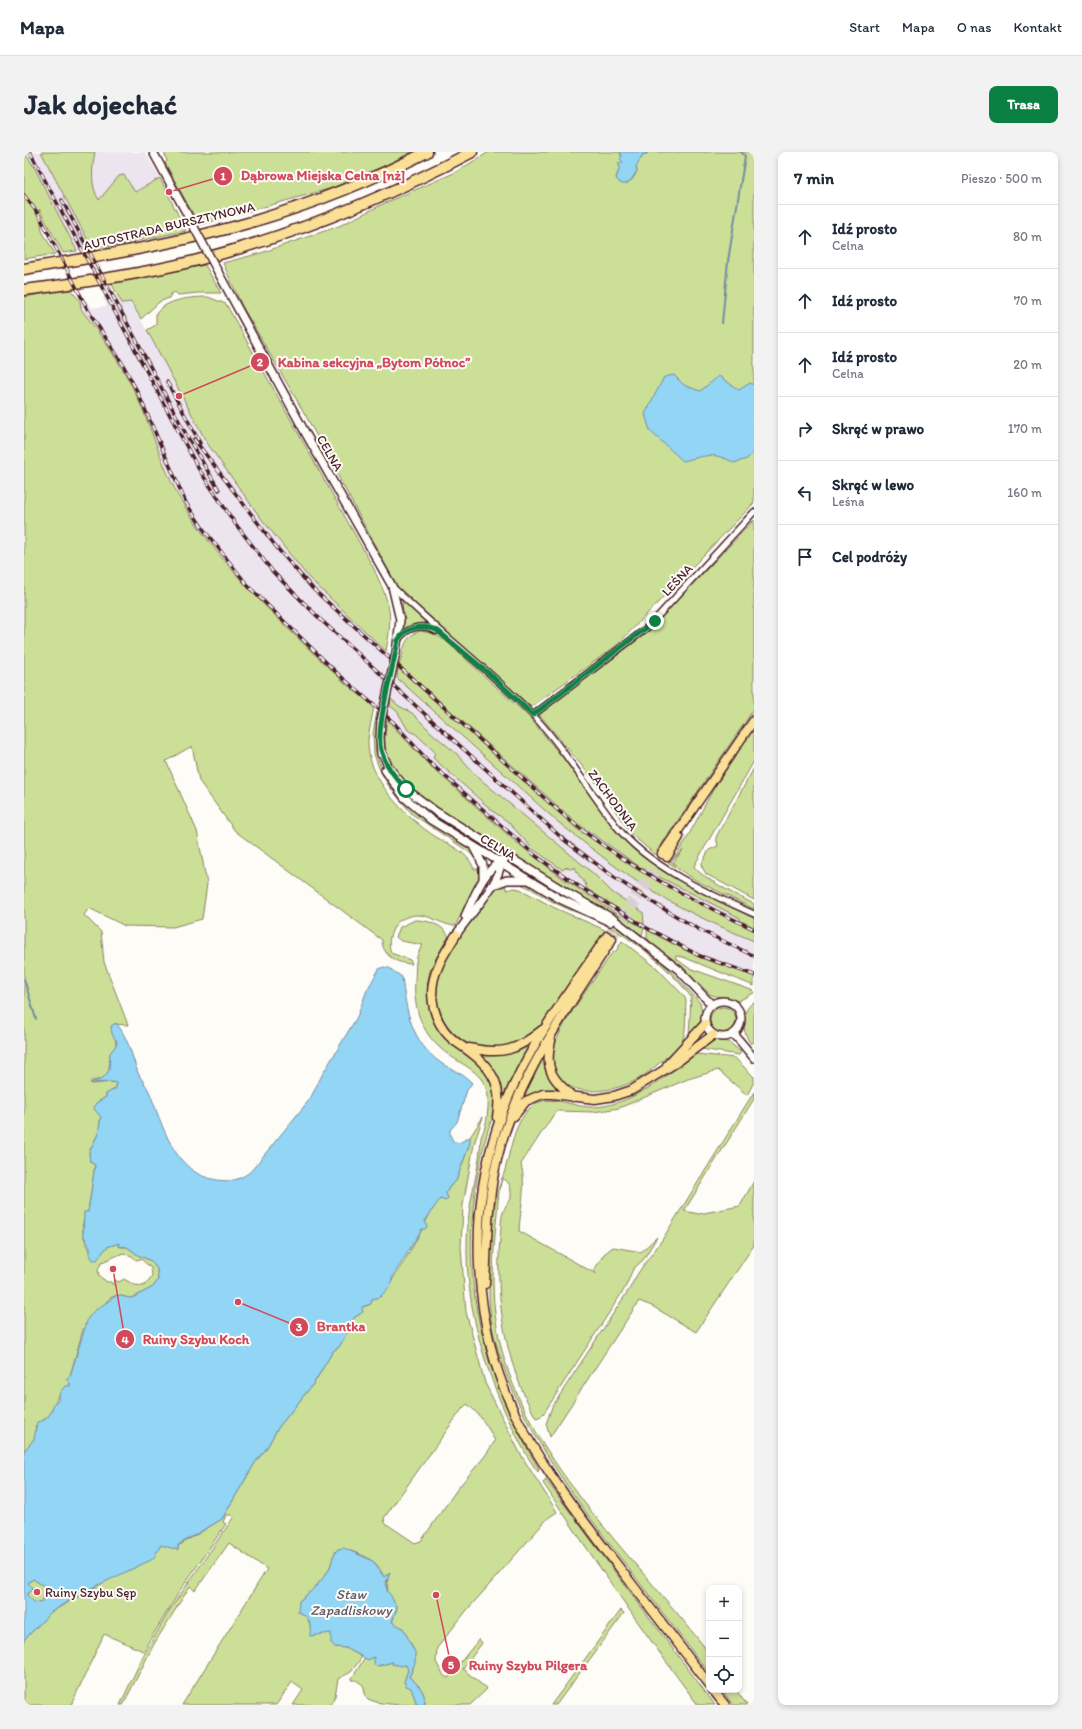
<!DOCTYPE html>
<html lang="pl">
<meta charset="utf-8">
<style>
:root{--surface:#fff;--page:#f2f2f3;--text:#1f2937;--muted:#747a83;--line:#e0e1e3;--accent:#0b8043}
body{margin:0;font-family:Itim,sans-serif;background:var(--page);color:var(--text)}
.controls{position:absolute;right:12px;bottom:12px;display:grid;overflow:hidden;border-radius:8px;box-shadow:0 2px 6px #0003}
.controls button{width:36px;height:36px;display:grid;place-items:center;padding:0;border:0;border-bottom:1px solid var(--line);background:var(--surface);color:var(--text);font:20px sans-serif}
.stop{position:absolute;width:12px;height:12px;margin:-9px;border:3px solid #0b8043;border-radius:50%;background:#fff}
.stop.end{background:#0b8043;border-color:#fff;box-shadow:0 1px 4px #0008}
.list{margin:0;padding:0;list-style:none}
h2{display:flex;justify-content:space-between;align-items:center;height:52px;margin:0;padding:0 16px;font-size:17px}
h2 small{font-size:13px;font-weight:400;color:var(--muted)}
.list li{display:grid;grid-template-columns:26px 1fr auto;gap:12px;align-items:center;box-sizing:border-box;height:64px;padding:0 16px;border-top:1px solid var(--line)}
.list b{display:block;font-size:15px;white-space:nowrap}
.list p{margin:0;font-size:13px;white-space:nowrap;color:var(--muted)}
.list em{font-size:13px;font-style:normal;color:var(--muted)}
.icon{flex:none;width:22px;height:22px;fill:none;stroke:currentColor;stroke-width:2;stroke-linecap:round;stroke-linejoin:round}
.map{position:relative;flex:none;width:730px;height:1553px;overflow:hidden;border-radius:8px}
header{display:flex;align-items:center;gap:24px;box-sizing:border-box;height:56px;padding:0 20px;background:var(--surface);border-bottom:1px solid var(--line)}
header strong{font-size:19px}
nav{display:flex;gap:22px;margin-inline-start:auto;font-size:14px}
.intro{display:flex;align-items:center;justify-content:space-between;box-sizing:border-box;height:96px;padding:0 24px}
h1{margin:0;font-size:28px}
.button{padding:10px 18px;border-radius:8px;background:var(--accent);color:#fff;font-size:14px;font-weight:700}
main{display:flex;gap:24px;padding:0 24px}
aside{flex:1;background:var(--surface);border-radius:8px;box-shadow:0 2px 6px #0003}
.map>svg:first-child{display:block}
</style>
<header>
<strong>Mapa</strong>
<nav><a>Start</a><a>Mapa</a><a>O nas</a><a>Kontakt</a></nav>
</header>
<div class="intro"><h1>Jak dojechać</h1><a class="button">Trasa</a></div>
<main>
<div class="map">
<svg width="730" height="1553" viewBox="0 0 730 1553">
<rect width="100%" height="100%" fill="#fdfcf7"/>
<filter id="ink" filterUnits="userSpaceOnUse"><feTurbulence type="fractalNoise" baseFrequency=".025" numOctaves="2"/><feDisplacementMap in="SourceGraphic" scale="8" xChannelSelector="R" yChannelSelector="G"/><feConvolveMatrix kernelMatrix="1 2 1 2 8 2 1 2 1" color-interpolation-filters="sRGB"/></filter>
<g filter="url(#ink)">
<path fill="#ece4ee" d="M2 0H17L69 98 53 99Z
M71 0H121L136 26 111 40 100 24 75 48 71 41 68 25Z
M93 143 98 151 107 150 129 190 308 448 429 557 577 684 730 771V824L674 805 612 773 518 711 404 612 350 555 323 532 236 449 180 383 160 353 149 331 100 219 57 157 56 150 64 149 68 156 83 154 79 145Z"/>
<path fill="#cbe096" stroke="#8a8060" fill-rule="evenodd" d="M0 0 9 13 53 99 39 101 15 57 18 79 31 102 0 107Z
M17 0H71C68 15 66 34 75 48L95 24 100 23 111 40 136 26 162 79 69 98Z
M140 0H388L362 13 308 36 175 73 141 11 143 9Z
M465 0H596L599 10 595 11 596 15 592 26 596 31 602 32 609 27 613 19 612 15 619 2H623L625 0H727L730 2V351L593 493 507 555 374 436 282 264 218 154 199 111 237 101 315 74 361 51 430 21Z
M181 113 197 141H174L154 143 151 140 147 142 145 146 135 150 117 167 107 150 98 151 87 131Z
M46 137 56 149 57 157C79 186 99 214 114 247 130 282 140 322 161 355 204 423 264 477 322 532 331 540 341 546 350 555 348 566 345 577 344 588 342 626 382 666 412 685 427 694 444 700 450 717H457L453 733 431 774C413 772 402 758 383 765 377 767 372 770 369 777 365 785 364 791 367 801L386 808 388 812C374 812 358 804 358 788L211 679 175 629 168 594 142 609 173 679 183 732 178 767 149 775 101 774 65 756 60 763 77 780 80 810 104 873 90 872 92 893 86 903 85 919 79 927 67 929 68 932 88 930 92 931V937L82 942V945L72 951 77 965 74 982 65 1000 66 1010 71 1013 64 1060C52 1075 62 1096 73 1107L83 1095 95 1091 96 1095H103L114 1103 127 1109 133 1117 134 1128 129 1135 110 1145 105 1146 93 1143 86 1146 60 1174 46 1224 43 1226 46 1231V1234L34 1244 26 1263 11 1274C15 1284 7 1291 0 1299V145ZM99 1101 108 1104 112 1108 117 1107 127 1116 128 1124 120 1134 110 1133 100 1127 95 1130 91 1128 89 1133 87 1130H83L75 1124 74 1117 78 1110Z
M184 145 202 152 349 415C365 451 370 458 362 499L285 426 236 365 183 291 123 178 132 173V162C142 147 167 145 184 145Z
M730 368V557L633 699 652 713 649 711 659 698 648 709 662 688 690 636 730 575V609L670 714C674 724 718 746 730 752V757L673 729 628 700 607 682 573 632 515 562 619 484Z
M378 448 401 470 400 472 380 478Z
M396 479 408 481 422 489 505 565 539 606 596 683 610 698 672 738 730 766V775L716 769V766L616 715 553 671 375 513C381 498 378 485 396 479Z
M374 516 553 677 615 719 730 779V789C692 773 654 756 620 734 590 715 562 692 534 670L373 526Z
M367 547 375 554 388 561 409 582 433 602 450 622 571 723 589 741 619 760 620 773 563 737C561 727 554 726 551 715L547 717 542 715 539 718 509 697 483 669 470 660 409 606 411 600 392 582 384 578 373 559 366 554Z
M353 560 352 599 355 610 370 637 392 661 450 700 454 710 445 700 388 662 364 633 355 616 350 602 349 581Z
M363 568 404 612 492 690 538 726 593 762 620 776 618 783 398 646C369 621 355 608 363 568Z
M730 616V748L682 722 677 713 685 698 694 694 692 685Z
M480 731 483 738 490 736 496 737 531 756 581 778 517 874C508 884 495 894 481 897 477 898 471 896 466 896 461 895 453 896 448 893 427 885 411 860 412 838 413 816 430 793 442 775 452 760 464 741 480 731Z
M492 731C507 730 519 743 533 749 547 757 563 761 578 768 618 787 647 818 676 851 681 867 676 872 665 884L667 845C645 815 611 788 578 771 563 764 547 759 533 752 519 745 506 734 492 731Z
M391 768C404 768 420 773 425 785 419 797 410 807 406 819 399 844 406 875 426 891 431 896 438 899 444 902 456 910 469 926 472 941 475 955 468 965 464 978 460 992 456 1008 454 1022 434 1130 460 1225 515 1317L514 1320C504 1307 496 1291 488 1275 458 1213 438 1142 444 1072 446 1043 456 1014 457 985 462 975 463 967 464 956 468 916 433 915 412 892 396 876 389 851 391 830 392 814 390 805 399 793L377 789 372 785 376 775Z
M623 778 674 805 730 824V834L659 805 652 804 651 806 665 816 730 839V841L714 849 687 843 657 815 629 793 623 786Z
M598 789 633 816 660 844 662 848C661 860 663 876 659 887 655 896 645 903 638 909 630 915 622 923 614 927 585 944 523 949 529 899 531 879 575 821 588 801L592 799Z
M730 850V890L727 892C718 880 715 860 730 850Z
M686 868a13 13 0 1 1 26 0a13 13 0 1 1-26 0Z
M689 888 705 890 717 900 715 903 677 897 675 895 684 889Z
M506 892 507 893 491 920 479 947 477 946 456 904 481 903 498 897Z
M672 902 711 906 730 925V930L723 943 694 918 664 927 595 956 570 960 532 959 497 1012C503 1034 496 1057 495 1079L572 1122 570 1118 580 1102 589 1095 617 1100 633 1085 619 1108 609 1117 601 1136 518 1264 512 1266C481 1212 471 1148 476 1087 478 1071 475 1060 487 1047 487 1038 488 1031 478 1026L475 1039C471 1085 465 1130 473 1175 494 1302 610 1402 685 1501V1521C651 1476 616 1432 582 1387 540 1331 500 1276 478 1210 474 1198 470 1186 468 1174 464 1148 464 1122 466 1096 468 1072 469 1049 478 1027 487 1003 487 974 507 955 523 940 548 955 567 955 594 955 620 940 642 924 652 917 660 908 672 902Z
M520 904C522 920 526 929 539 940L517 938 497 946Z
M730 940V947L660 1059 675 1062 716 1054 730 1029V1093L672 1180 628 1154 615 1149 526 1285 522 1272 528 1255 606 1136C614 1118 627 1104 638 1088Z
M459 965 450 992 439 1053 437 1095 442 1160 461 1231 497 1303 533 1360 524 1366 443 1458 413 1496 412 1510 420 1524 424 1526 455 1487 458 1491 439 1517 463 1537 446 1553H400C403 1541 394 1532 385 1525 399 1500 386 1487 368 1471L373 1456C364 1443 361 1437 365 1421L360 1425C358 1421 356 1417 353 1413 347 1406 324 1396 314 1397 307 1404 309 1411 304 1419 297 1430 286 1441 275 1449 279 1459 285 1466 287 1477L307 1481 311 1495 322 1496 338 1505 327 1520 314 1527 311 1544 306 1553H269L279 1538 268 1530 252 1553H158L243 1417 205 1391 171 1439 166 1434 130 1492 99 1553H96L119 1504 147 1456 209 1366 208 1363H202L199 1370 202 1372 157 1437 119 1499 80 1482 47 1553H0V1488L27 1460 133 1400 137 1392 154 1398V1394L198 1367 232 1309 242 1297 254 1276 290 1231 309 1199 315 1195 324 1179 325 1172 331 1165 336 1162 338 1155 345 1153C348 1147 349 1145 356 1145 369 1128 384 1104 394 1085 401 1072 406 1059 416 1047H424L422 1041 426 1034 432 1029 444 997 446 985ZM443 1252C456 1262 464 1275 471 1289L461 1304 434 1336 397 1389 391 1391 361 1371 360 1366 438 1257Z
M522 1328 691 1553H674C620 1481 569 1406 519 1331Z
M9 1427 24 1437 22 1443 17 1451 10 1450 3 1443 8 1438 4 1431Z
M597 1458 600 1461 532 1553H527Z
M341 1505H350L356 1514 370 1509 368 1512 382 1513 384 1518 380 1530 387 1535 393 1553C380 1553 355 1553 344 1547 340 1543 341 1537 339 1533L332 1528H327Z
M698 1538H712L723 1553H709Z"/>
<path fill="#92d5f4" stroke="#758ca4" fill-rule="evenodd" d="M596 0H625L623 2H619L612 15 613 19C608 25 602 41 592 26L596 15 594 12 599 10 596 7 598 4Z
M650 223 660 233 676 239 695 224 715 238 726 231 730 233V299L723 307 710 311C689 299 681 304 659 309L626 279 621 262 640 225Z
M359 815 365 816 378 825C382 858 387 890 417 911 427 918 439 921 448 931L443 938 433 970 426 978V983L429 989 435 991 446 985V991L432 1029 426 1034 422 1041 424 1046 422 1049 416 1047 401 1069 403 1075 401 1077H398L368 1126V1132L356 1145 348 1147 347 1152 338 1155 339 1160 331 1165 325 1172 324 1179 315 1195 309 1199 290 1231 254 1276 242 1297 232 1309 198 1367 154 1393V1398L137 1393 129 1407 58 1441 40 1452 27 1460 0 1488V1299L10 1287 13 1270C24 1269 27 1261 30 1251L34 1249 36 1240 41 1234H46V1231L42 1227 46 1224 64 1166 70 1159 93 1143 105 1146 110 1145 129 1135 134 1128 133 1117 127 1109 114 1103 103 1095 94 1094 95 1091 83 1095 73 1108H69L66 1103V1096L59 1082 60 1060H64L71 1013 66 1010 65 1000 74 982 77 965 70 957 72 951 82 945V942L92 936V931L88 930 66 931 76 928 82 923 85 918 86 901 92 893 93 889C88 884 87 880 87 874L92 871C104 885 108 904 114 921 117 927 122 933 125 939 139 974 150 1022 193 1028 207 1030 216 1028 227 1019L286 947 298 923 333 865 343 838 355 817ZM9 1427 24 1437 22 1443 16 1451 10 1450 3 1443 9 1436 4 1431Z
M320 1396 349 1409 360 1425 366 1420 362 1431 363 1439 366 1442 373 1456 368 1470 379 1476 391 1500V1511L385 1525C394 1532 403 1541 400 1553H393L387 1536 382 1534 380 1530 384 1518 382 1513 377 1514 368 1512 369 1510 353 1514 350 1513V1505L344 1508 322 1496 311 1495 307 1491V1481L286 1484C287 1472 286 1464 274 1460L275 1449C286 1441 297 1430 304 1419 309 1411 307 1404 314 1397Z"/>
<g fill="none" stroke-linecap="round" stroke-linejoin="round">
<path stroke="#758ca4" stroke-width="2" d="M698 171 704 109 721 4 717 0
M0 827 12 867"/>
<path stroke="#d9d0ce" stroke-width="8" stroke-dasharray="8 4" stroke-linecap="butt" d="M583 784 638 702
M588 787 643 705"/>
<defs>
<path id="street" d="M368 434C413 479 465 517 509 563 541 597 564 638 593 675 624 714 685 742 730 762
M374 488C383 475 398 471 412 479
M509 563 624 475 730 360"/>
<path id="secondary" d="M129 0 163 62
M194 120 282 282 368 434 376 468 372 501
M357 569 356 586 357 602
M357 598 364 614 382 637 411 659 545 742 588 766 655 818 688 853
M361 618 380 645 407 668 536 747 586 770
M450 696 459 713V726
M467 734 483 728H503
M441 764C448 749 462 713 480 708
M432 783C443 765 481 727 476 708
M681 867a18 18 0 1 1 36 0a18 18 0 1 1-36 0Z
M710 882 730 906"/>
<path id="primary" d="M638 702 730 568
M643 705 655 685
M432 783C426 793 418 804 414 815 402 841 409 873 432 890 448 901 463 911 471 929 476 941 475 953 473 965
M583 784C542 845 495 905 473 976 443 1067 450 1176 491 1262 515 1311 549 1354 581 1397 616 1442 650 1487 685 1532
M527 889C520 917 528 927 549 945
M445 896C478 903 492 899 518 878
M643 913 681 872
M490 964 502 949 519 942H528L571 947 590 944 608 938 653 910 689 883
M461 1132C463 1095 463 1057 470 1021 487 933 541 861 588 787
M689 1538 701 1553"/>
<path id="highway" d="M0 117C78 104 156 91 231 69 291 51 348 28 403 0
M0 138C57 131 114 123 170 109 268 84 359 47 448 0"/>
</defs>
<use href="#street" stroke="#4a1f2b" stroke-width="8"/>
<use href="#secondary" stroke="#4a1f2b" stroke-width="10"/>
<use href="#primary" stroke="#4a1f2b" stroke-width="11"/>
<use href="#highway" stroke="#4a1f2b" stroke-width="13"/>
<use href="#street" stroke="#fdfcf7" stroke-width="5"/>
<use href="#secondary" stroke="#fdfcf7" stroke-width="7"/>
<use href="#primary" stroke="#fadf96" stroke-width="8"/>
<use href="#highway" stroke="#fadf96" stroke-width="10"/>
<defs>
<path id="rail" d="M6 0 174 316 210 370 249 420 298 469 539 687 591 726 633 753 676 778 730 804
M0 43 15 63 65 160 98 211 113 239 162 351 180 378 225 435 312 520 369 570 405 610 512 704 553 733 621 775 676 804 730 823
M38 48 163 284 195 338
M143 230 176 291
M170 287 253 396 289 437 536 660C593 709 662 746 730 777"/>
</defs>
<use href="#rail" stroke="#4a1f2b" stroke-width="3.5"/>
<use href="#rail" stroke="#fdfcf7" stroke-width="2" stroke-dasharray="6" stroke-linecap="butt"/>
<defs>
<path id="secondary-bridge" d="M163 62 194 120
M357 569 372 501"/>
</defs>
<use href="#secondary-bridge" stroke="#4a1f2b" stroke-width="10" stroke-linecap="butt"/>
<use href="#secondary-bridge" stroke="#fdfcf7" stroke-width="7"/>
</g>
</g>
<g fill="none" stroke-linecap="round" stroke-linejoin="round" filter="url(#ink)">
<path stroke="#0b8043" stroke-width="5" d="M382 637C371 625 361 613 357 598 351 577 370 513 374 488 383 474 399 472 414 479L468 524 509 563 631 469"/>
</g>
<circle fill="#d1495b" stroke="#fdfcf7" stroke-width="1.5" cx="13" cy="1440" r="4"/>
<g text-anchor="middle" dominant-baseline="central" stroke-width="4" stroke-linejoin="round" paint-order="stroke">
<g font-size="13" fill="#4a1f2b" stroke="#fdfcf7">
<text transform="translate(145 74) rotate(-13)">AUTOSTRADA BURSZTYNOWA</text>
<text transform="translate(306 301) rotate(60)">CELNA</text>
<text transform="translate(653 428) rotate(-47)">LEŚNA</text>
<text transform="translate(589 648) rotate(53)">ZACHODNIA</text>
<text transform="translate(474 695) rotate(31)">CELNA</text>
</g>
<g font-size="13" fill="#4a1f2b" stroke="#fdfcf7" text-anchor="start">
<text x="21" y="1440">Ruiny Szybu Sęp</text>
</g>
<g font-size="14" font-style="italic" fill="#605667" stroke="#fdfcf7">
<text x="327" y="1442">Staw<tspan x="327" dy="16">Zapadliskowy</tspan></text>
</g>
</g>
<path fill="none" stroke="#d1495b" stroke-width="1.5" d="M145 40L199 24M155 244L236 210M214 1150L275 1175M89 1117L101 1187M412 1443L427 1513"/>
<g fill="#d1495b" stroke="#fdfcf7" stroke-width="1.5">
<circle cx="145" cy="40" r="4"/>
<circle cx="155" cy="244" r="4"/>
<circle cx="214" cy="1150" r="4"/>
<circle cx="89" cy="1117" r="4"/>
<circle cx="412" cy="1443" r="4"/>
<circle cx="199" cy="24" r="10"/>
<circle cx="236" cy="210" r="10"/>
<circle cx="275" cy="1175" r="10"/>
<circle cx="101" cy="1187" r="10"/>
<circle cx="427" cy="1513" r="10"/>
</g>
<g font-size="12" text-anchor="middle" font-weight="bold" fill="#fff">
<text x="199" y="28">1</text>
<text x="236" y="214">2</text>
<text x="275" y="1179">3</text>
<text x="101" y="1192">4</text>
<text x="427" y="1517">5</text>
</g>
<g font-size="14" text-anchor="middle" font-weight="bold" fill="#d1495b" stroke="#fdfcf7" stroke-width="4" stroke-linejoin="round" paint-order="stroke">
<text x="299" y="28">Dąbrowa Miejska Celna [nż]</text>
<text x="350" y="215">Kabina sekcyjna „Bytom Północ”</text>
<text x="317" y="1179">Brantka</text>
<text x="172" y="1192">Ruiny Szybu Koch</text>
<text x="504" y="1518">Ruiny Szybu Pilgera</text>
</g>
</svg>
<div class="controls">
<button>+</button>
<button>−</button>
<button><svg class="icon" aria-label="locate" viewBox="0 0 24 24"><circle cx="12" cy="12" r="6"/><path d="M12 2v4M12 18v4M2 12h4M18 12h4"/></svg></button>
</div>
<div class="stop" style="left:382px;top:637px"></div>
<div class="stop end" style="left:631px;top:469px"></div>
</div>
<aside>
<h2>7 min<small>Pieszo · 500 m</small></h2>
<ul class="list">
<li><svg class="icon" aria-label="ahead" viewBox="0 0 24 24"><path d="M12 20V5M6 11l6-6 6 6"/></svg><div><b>Idź prosto</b><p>Celna</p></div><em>80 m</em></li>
<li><svg class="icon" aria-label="ahead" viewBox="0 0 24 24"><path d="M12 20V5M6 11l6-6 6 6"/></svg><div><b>Idź prosto</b></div><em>70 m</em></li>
<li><svg class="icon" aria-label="ahead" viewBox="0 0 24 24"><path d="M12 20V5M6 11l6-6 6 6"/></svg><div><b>Idź prosto</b><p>Celna</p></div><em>20 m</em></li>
<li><svg class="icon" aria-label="right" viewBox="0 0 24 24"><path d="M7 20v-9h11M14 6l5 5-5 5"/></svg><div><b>Skręć w prawo</b></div><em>170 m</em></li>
<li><svg class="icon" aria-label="left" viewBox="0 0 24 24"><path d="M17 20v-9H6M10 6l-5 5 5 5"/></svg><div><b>Skręć w lewo</b><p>Leśna</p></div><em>160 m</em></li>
<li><svg class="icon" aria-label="arrive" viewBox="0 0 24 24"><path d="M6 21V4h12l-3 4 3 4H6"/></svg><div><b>Cel podróży</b></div></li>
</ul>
</aside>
</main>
